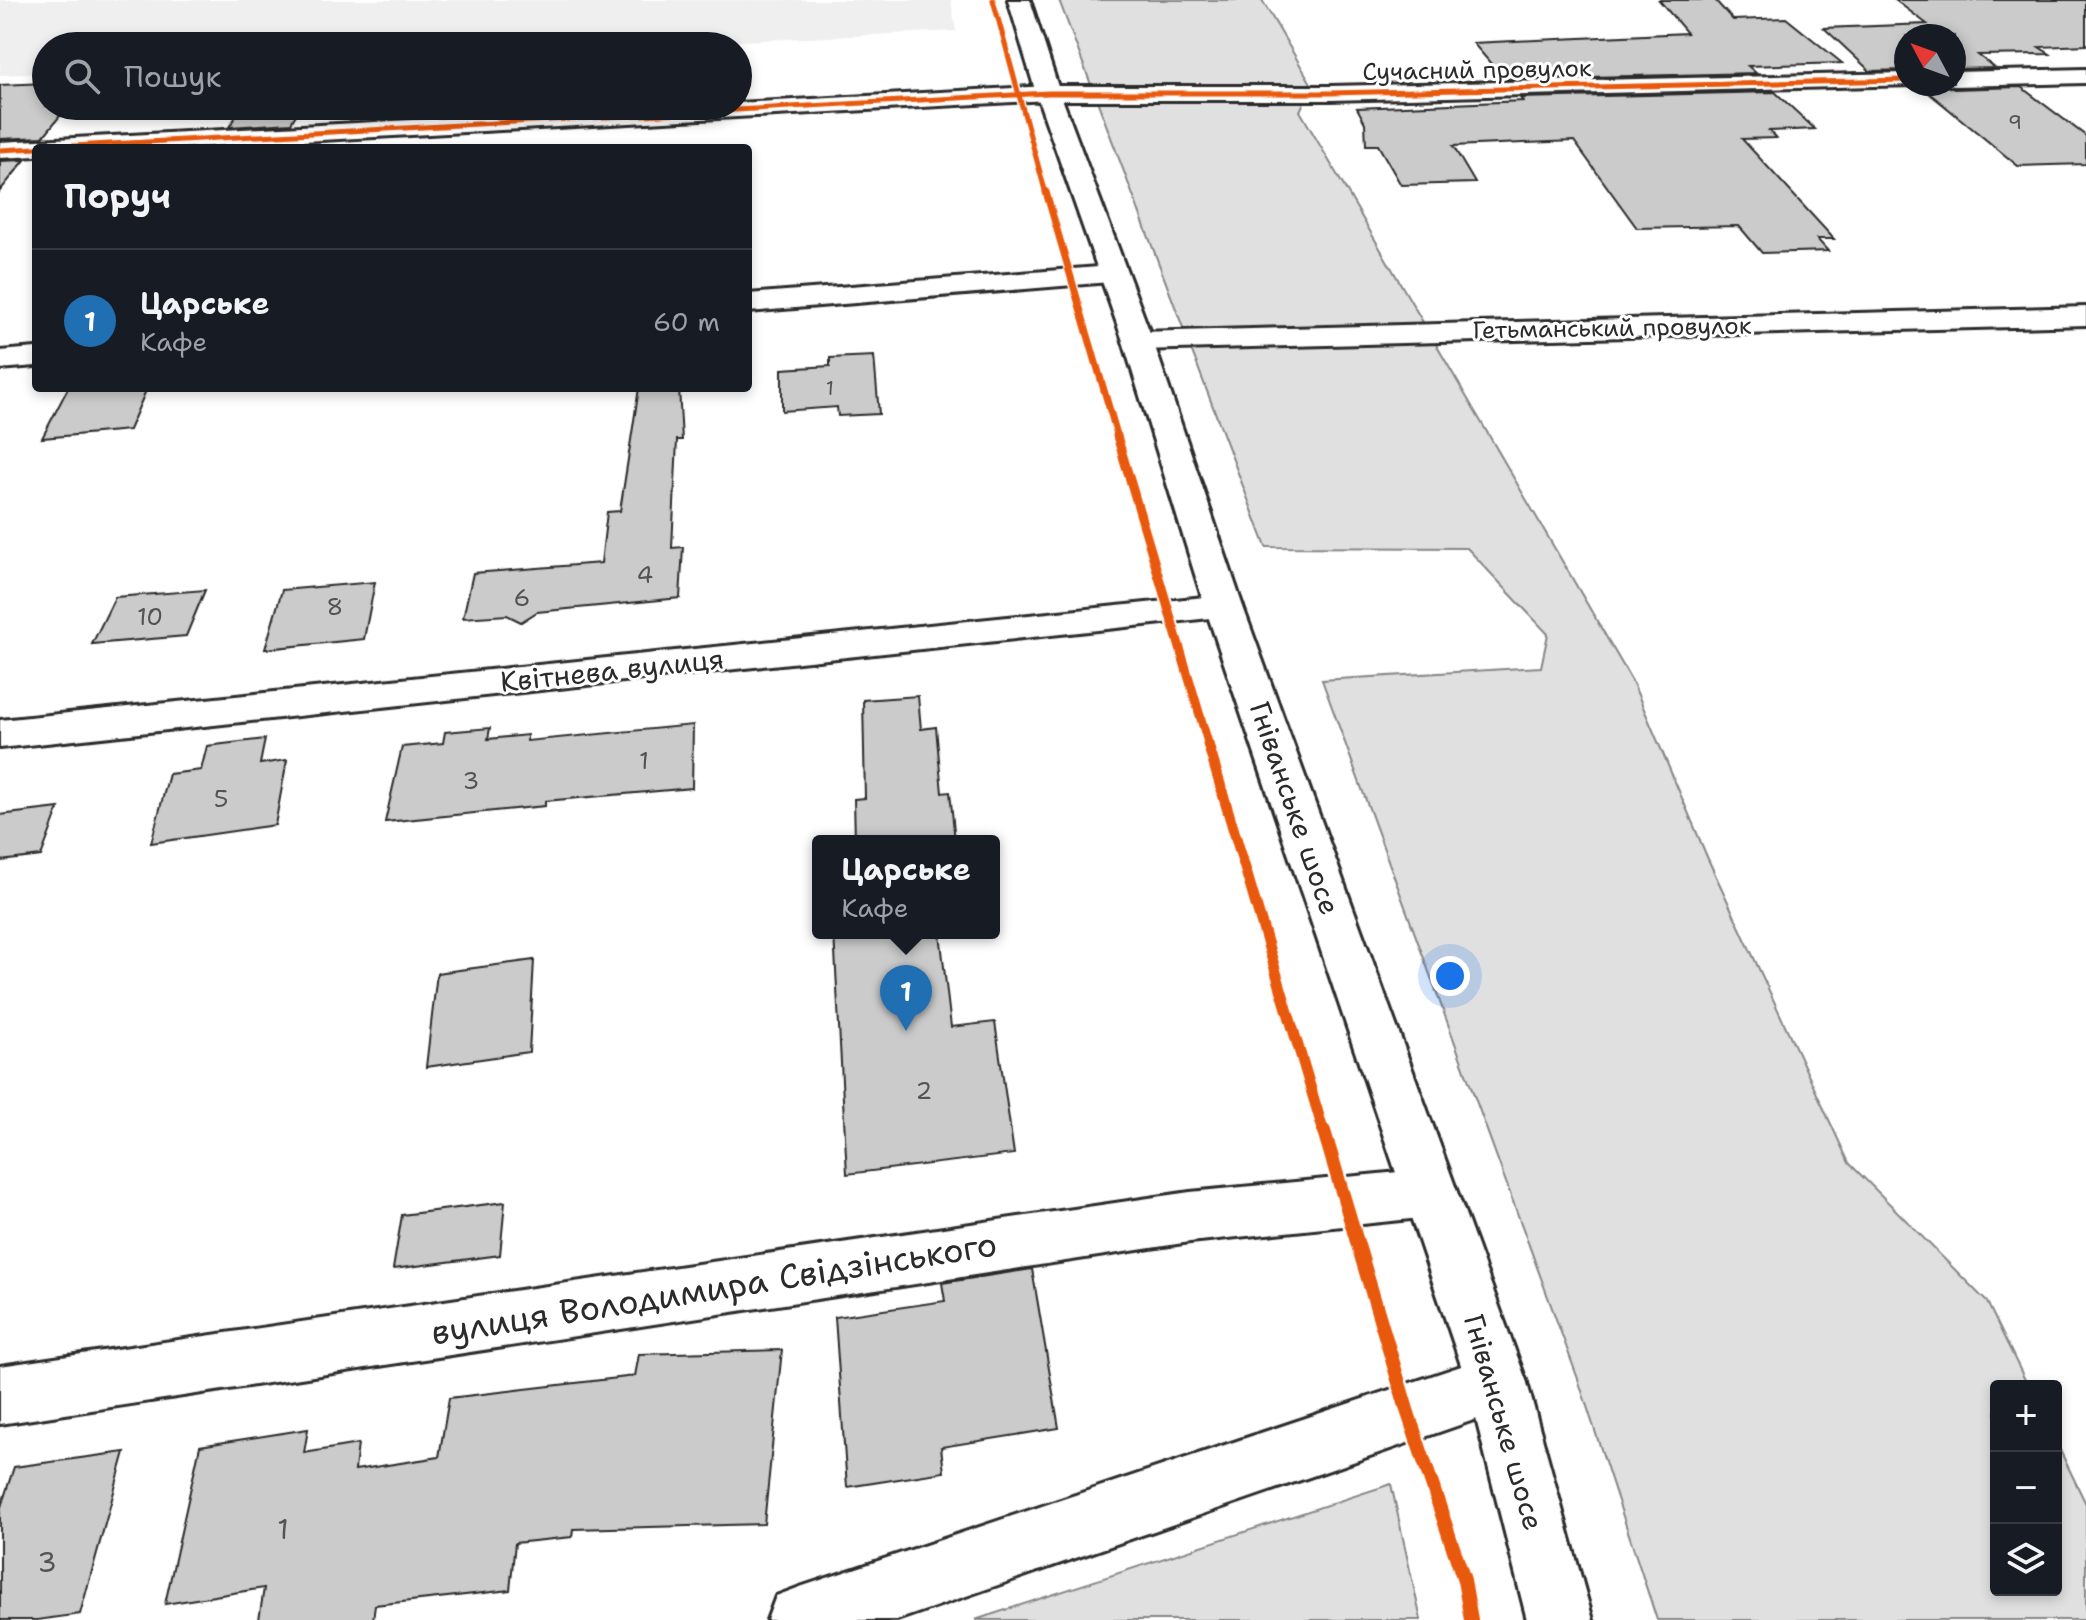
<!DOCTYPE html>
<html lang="uk">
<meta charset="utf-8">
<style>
:root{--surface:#171b24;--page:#242831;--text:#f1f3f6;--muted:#9ea1a6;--line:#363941;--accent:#1f6fb2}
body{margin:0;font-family:"Shantell Sans",sans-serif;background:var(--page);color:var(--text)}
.controls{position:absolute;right:24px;bottom:24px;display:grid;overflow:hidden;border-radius:8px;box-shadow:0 4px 12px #0003}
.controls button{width:72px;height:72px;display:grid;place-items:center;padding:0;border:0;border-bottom:2px solid var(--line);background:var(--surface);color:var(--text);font:40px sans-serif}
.compass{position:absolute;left:1894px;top:24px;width:72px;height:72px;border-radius:50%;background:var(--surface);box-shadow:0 4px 12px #0003;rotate:311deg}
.you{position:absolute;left:1450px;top:976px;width:28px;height:28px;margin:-20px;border:6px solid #fff;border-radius:50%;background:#1a73e8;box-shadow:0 0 0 12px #1a73e833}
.badge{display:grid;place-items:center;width:52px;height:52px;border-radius:50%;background:var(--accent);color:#fff;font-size:26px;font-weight:700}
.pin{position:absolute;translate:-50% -66px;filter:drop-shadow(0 2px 4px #0008)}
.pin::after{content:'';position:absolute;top:42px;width:28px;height:24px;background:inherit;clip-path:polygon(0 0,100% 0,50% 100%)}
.popup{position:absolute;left:812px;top:835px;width:188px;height:104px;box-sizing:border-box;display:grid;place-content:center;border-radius:8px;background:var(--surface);filter:drop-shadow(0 2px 6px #0005);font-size:26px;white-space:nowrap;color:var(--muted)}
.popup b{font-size:30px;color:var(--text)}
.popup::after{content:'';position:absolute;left:50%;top:100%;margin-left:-16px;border:16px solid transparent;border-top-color:var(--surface)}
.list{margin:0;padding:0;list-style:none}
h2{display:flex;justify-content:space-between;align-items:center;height:104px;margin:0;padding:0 32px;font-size:34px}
h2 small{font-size:26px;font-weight:400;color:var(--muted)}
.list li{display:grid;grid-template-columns:52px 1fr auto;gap:24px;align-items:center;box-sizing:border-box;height:144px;padding:0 32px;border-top:2px solid var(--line)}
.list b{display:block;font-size:30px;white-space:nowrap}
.list p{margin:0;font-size:26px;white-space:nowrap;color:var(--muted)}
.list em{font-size:26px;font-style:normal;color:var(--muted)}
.icon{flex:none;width:44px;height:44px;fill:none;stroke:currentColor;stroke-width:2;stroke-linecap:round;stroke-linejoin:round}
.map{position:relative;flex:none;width:2086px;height:1620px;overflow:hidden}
.search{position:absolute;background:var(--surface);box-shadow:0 4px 12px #0003;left:32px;top:32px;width:720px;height:88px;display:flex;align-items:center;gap:20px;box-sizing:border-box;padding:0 28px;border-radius:44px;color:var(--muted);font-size:30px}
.panel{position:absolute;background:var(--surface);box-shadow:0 4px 12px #0003;left:32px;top:144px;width:720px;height:248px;border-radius:8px}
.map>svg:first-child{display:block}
</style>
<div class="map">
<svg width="2086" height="1620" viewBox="0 0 2086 1620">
<rect width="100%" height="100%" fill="#fff"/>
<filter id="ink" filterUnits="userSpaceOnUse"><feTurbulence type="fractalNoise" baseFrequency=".0125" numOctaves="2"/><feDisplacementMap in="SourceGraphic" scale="16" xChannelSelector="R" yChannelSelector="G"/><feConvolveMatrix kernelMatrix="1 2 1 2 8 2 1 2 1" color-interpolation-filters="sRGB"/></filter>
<g filter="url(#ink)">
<path fill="#efefef" d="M0 0H951L956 31 637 46H46V73L0 75Z"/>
<path fill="#e0e0e0" stroke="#868686" stroke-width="2" d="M1059 0H1262L1312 85 1300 111 1632 681 1708 859 1849 1163 1987 1302 2028 1386H1996V1590H2056V1442L2086 1504V1620H1657L1578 1379 1322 680 1541 667 1548 634 1467 548 1266 547Z
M1391 1484 1421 1620H975Z"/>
<path fill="#cbcbcb" stroke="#2b2b2b" stroke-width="2" d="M1659 0H1715L1733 20 1786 18 1842 63 1748 66 1756 73 1504 79 1473 43 1687 33Z
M1895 0H2086V45L2039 47 2050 54 1978 55 1995 68 1954 69V36H1906V70L1870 71 1824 28 1927 24Z
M46 83V106H68L43 137 0 139V85Z
M1918 84H1943L1954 89 2021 87 2086 136V164L2018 166Z
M1775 92 1815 129 1769 131 1776 138 1742 139 1834 239H1817L1828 251 1762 253 1739 226 1637 228 1574 141 1453 146 1475 183 1401 185 1378 145H1366L1365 123 1357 108 1523 101 1520 98Z
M243 106H301L291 123 229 127Z
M25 160 0 191V161Z
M874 356 879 414 838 416 837 407 782 411V369L830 366V358Z
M68 388H147L129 430 42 438Z
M639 388H679L682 440H677L672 548 683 547 680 598 537 612 521 622 507 615 463 618 473 573 601 563 607 512 620 511Z
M375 582 364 639 265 649 282 590Z
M205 590 186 636 92 644 115 597Z
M918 696 921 729 936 727 942 793 950 792 955 841H855L854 799 865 798 863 700Z
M693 725 692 788 545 801V806L385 822 402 747 443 743 445 732 490 728 488 739 527 735V741Z
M265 739 260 764 287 760 275 825 151 843 169 774 201 770 207 746Z
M59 808 41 856 0 861V815Z
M834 933H940L951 1027 995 1022 1014 1154 847 1174Z
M534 960 529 1052 426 1067 437 973Z
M505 1202 500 1255 393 1269 402 1215Z
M1032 1269 1059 1428 941 1447 944 1472 847 1487 835 1317 945 1301 942 1283Z
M782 1350 764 1524 573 1529 572 1537 515 1543 510 1590 375 1605 373 1620H259L264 1588 165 1604 200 1446 308 1429 304 1453 358 1444 355 1470 439 1457 449 1398 635 1376 639 1354Z
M125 1452 80 1614 37 1620H0V1510L14 1467Z"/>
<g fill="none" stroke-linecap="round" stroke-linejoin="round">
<defs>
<path id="street" d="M2086 69V83L1954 86 1946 84H1954V72Z
M1906 73V84L1914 85 1330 100H1048L175 148H36V156L0 158V142L675 106H738V103L1048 86H1330Z
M1112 266 1122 269 1126 275 1122 281 748 312V294Z
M2086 307V325L1138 350 1127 348 1123 341 1127 334 1138 332Z
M36 348V366L0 369V351Z
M1224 595 1238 599 1243 607 1238 615 0 748V720Z
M1430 1169 1449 1176 1457 1193 1449 1210 1430 1217 1190 1242 0 1424V1366L1190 1192Z
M1497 1354 1518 1362 1527 1383 1518 1404 1497 1412 897 1620H767L776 1596 800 1587Z"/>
<path id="secondary" d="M1008 0H1030L1060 93 1153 341 1243 607 1527 1383 1593 1620H1527L1467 1383 1205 607 1123 341 1036 93Z"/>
</defs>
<use href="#street" stroke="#2b2b2b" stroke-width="6"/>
<use href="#secondary" stroke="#2b2b2b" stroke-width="6"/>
<use href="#street" fill="#fff" fill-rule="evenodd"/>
<use href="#secondary" fill="#fff" fill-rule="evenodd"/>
<defs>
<path id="cycleway-far4" d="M993 0 1046 194
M0 150 1048 93H1330L1906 80"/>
<path id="cycleway-far3" d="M1046 192 1118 438"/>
<path id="cycleway-far2" d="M1117 436 1209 746"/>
<path id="cycleway-far1" d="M1208 744 1324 1133"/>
<path id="cycleway" d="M1324 1131 1408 1413 1464 1580 1471 1620"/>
</defs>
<use href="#cycleway-far4" stroke="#fff" stroke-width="8"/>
<use href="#cycleway-far3" stroke="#fff" stroke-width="10"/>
<use href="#cycleway-far2" stroke="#fff" stroke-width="13"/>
<use href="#cycleway-far1" stroke="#fff" stroke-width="16"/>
<use href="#cycleway" stroke="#fff" stroke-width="19"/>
<use href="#cycleway-far4" stroke="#e8590c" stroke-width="5"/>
<use href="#cycleway-far3" stroke="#e8590c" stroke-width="7"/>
<use href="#cycleway-far2" stroke="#e8590c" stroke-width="9"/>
<use href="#cycleway-far1" stroke="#e8590c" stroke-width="11"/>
<use href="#cycleway" stroke="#e8590c" stroke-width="14"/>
</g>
</g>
<g text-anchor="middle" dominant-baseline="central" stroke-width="6" stroke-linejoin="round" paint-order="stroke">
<g font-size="20" fill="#535353">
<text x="2015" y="122">9</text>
<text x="830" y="388">1</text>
</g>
<g font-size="24" fill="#2b2b2b" stroke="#fff">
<text transform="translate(1477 70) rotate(-1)">Сучасний провулок</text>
<text transform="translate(1612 328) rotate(-1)">Гетьманський провулок</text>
</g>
<g font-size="24" fill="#535353">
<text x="645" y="575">4</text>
<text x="522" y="598">6</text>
<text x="335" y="607">8</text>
<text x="150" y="617">10</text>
<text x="644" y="761">1</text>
<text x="471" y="781">3</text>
<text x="221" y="799">5</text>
<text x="924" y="1091">2</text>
</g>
<g font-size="28" fill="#2b2b2b" stroke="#fff">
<text transform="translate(612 670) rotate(-6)">Квітнева вулиця</text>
<text transform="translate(1295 808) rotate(71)">Гніванське шосе</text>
<text transform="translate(1504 1422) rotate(74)">Гніванське шосе</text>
</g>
<g font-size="28" fill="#535353">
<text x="283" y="1529">1</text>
<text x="47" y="1562">3</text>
</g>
<g font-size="34" fill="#2b2b2b" stroke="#fff">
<text transform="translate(714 1288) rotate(-9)">вулиця Володимира Свідзінського</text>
</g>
</g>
</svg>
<div class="controls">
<button>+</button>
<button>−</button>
<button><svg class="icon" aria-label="layers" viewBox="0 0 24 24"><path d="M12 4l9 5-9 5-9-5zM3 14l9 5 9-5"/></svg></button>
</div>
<svg class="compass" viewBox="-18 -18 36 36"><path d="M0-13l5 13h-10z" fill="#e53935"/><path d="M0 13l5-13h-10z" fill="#9ea1a6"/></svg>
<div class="you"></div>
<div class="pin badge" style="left:906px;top:1031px">1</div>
<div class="popup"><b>Царське</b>Кафе</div>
<div class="search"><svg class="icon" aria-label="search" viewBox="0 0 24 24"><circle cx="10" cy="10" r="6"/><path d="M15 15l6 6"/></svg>Пошук</div>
<section class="panel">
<h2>Поруч<small></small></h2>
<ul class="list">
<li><span class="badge">1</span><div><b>Царське</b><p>Кафе</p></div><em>60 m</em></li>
</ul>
</section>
</div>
